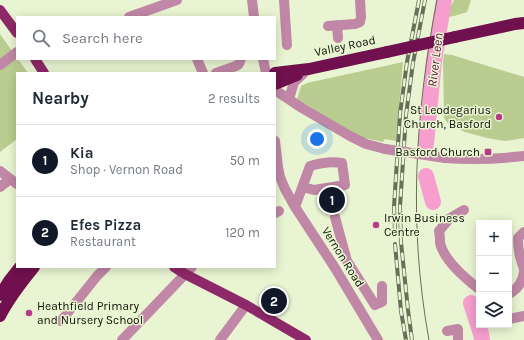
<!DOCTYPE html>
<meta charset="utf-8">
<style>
:root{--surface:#fff;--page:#f2f2f3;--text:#1f2937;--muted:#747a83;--line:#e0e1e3;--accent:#111827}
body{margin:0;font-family:Karla,sans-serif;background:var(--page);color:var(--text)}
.controls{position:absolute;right:12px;bottom:12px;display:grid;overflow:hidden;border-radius:0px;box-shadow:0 2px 10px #0003}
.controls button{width:36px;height:36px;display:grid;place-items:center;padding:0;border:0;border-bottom:1px solid var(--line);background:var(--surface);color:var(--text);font:20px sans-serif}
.you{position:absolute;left:317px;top:139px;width:14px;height:14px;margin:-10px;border:3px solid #fff;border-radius:50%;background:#1a73e8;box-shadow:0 0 0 6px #1a73e833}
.badge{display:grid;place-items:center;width:26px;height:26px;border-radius:50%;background:var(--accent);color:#fff;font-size:13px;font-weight:700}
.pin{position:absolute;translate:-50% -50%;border:2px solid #fff;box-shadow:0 1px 4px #0006}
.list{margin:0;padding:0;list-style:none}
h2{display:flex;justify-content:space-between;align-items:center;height:52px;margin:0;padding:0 16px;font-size:17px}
h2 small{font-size:13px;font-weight:400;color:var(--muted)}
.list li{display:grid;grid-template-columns:26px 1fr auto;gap:12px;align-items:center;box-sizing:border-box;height:72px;padding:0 16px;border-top:1px solid var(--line)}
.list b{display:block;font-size:15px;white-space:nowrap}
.list p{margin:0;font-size:13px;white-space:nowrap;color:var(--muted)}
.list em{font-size:13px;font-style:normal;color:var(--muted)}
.icon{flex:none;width:22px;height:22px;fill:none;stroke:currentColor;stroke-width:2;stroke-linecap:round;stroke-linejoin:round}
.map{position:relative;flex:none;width:524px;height:340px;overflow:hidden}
.search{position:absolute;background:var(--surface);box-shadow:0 2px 10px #0003;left:16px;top:16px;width:260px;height:44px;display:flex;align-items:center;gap:10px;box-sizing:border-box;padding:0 14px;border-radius:0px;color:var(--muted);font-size:15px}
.panel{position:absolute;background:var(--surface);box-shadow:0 2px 10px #0003;left:16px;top:72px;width:260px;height:196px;border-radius:0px}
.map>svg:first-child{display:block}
</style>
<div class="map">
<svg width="524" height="340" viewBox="0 0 524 340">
<rect width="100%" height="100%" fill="#e9f5d2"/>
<path fill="#b9cd90" d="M454 0H471L467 12 454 16 447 17V14Z
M0 34 17 58V59H18L28 73H17V139L0 152Z
M444 54 452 55 524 77V138L506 141 498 140 487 138 465 132 449 125 444 118 443 61Z
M403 62 396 141 385 139 383 142 359 137 297 99 301 86 307 83Z"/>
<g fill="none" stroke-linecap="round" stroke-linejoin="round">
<path stroke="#f69fce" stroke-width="16" d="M426 144 434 61 444 0
M426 176 433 202
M471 303 481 334 482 340"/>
<path stroke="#c087a6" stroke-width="10" d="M252 0 254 17
M284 0 287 45
M129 17 177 0
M337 25 338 38
M328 26 355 24 360 22 361 17 360 0
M197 59 203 73
M263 59 266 73
M0 65 17 52
M216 73 236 66 239 64 241 59
M275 90 302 108 350 136 366 144 385 149
M289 99 294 82 303 74
M275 141 278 167 280 177 285 189 295 207 335 268 378 340
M445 158C471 160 498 159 524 156
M0 171 17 184
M0 187 10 179
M295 207 310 166C320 163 331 161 342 163L345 185 314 190 303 187
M464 210 450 218 439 231C440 235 440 239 440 243 444 260 466 279 479 289
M275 213 279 211
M335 217 347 261 375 305 382 302V286
M524 232 518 238C518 251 520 258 524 269
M509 294C518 289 523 281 524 271
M509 319 524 316
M61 321 97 276 106 267
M447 331 458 329V340
M122 340 192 267
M220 340 246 305"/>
<path stroke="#8e2969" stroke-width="10" d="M0 10 17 33
M35 59 44 73
M174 267 185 274 246 305 306 340"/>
<path stroke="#70104f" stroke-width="12" d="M455 37 515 24 524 23
M275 73 309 69 387 52
M275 84 297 75
M0 295 9 281 20 267
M0 316C9 298 21 283 34 267"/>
<path stroke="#676e59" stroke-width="1" d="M429 340C408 225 415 114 437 0"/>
<defs>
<path id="rail" d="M395 230 394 207 400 114 407 62 419 0
M395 244 401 311 406 340
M412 340 408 310 401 242 400 207 406 115 413 63 425 0"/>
</defs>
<use href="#rail" stroke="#676e59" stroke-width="4"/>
<use href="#rail" stroke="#e9f5d2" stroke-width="2.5" stroke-dasharray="8" stroke-linecap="butt"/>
<path stroke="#c087a6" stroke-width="10" d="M385 149 445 158"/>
<path stroke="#70104f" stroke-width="12" d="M387 52 455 37"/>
</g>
<g fill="#b73988" stroke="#e9f5d2" stroke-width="1.5">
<circle cx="499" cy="117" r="4"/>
<rect x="484" y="148" width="8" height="8" rx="2"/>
<circle cx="376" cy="225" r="4"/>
<circle cx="29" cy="313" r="4"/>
</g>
<g text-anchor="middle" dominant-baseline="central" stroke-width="3" stroke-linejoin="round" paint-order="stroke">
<g font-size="12" fill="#0d1106" stroke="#e9f5d2">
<text transform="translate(345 46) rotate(-12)">Valley Road</text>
<text transform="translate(343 257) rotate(58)">Vernon Road</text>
</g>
<g font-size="12" fill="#0d1106" stroke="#e9f5d2" text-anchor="end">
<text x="491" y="110">St Leodegarius<tspan x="491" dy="14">Church, Basford</tspan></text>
<text x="480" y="152">Basford Church</text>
<text x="384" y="218" text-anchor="start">Irwin Business<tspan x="384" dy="14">Centre</tspan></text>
<text x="37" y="306" text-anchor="start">Heathfield Primary<tspan x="37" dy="14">and Nursery School</tspan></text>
</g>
<g font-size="13" font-style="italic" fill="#5e1444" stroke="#e9f5d2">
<text transform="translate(435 60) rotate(-83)">River Leen</text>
</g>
</g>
</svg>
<div class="controls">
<button>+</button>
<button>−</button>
<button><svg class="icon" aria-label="layers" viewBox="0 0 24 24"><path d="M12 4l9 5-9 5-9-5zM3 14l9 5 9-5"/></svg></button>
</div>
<div class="you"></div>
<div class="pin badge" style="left:332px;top:200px">1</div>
<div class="pin badge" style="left:274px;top:301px">2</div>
<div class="search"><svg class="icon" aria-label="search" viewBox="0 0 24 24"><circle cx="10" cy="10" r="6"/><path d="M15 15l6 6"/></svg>Search here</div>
<section class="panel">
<h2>Nearby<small>2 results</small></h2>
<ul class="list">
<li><span class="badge">1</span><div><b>Kia</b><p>Shop · Vernon Road</p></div><em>50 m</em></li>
<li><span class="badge">2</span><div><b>Efes Pizza</b><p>Restaurant</p></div><em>120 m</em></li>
</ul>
</section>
</div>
